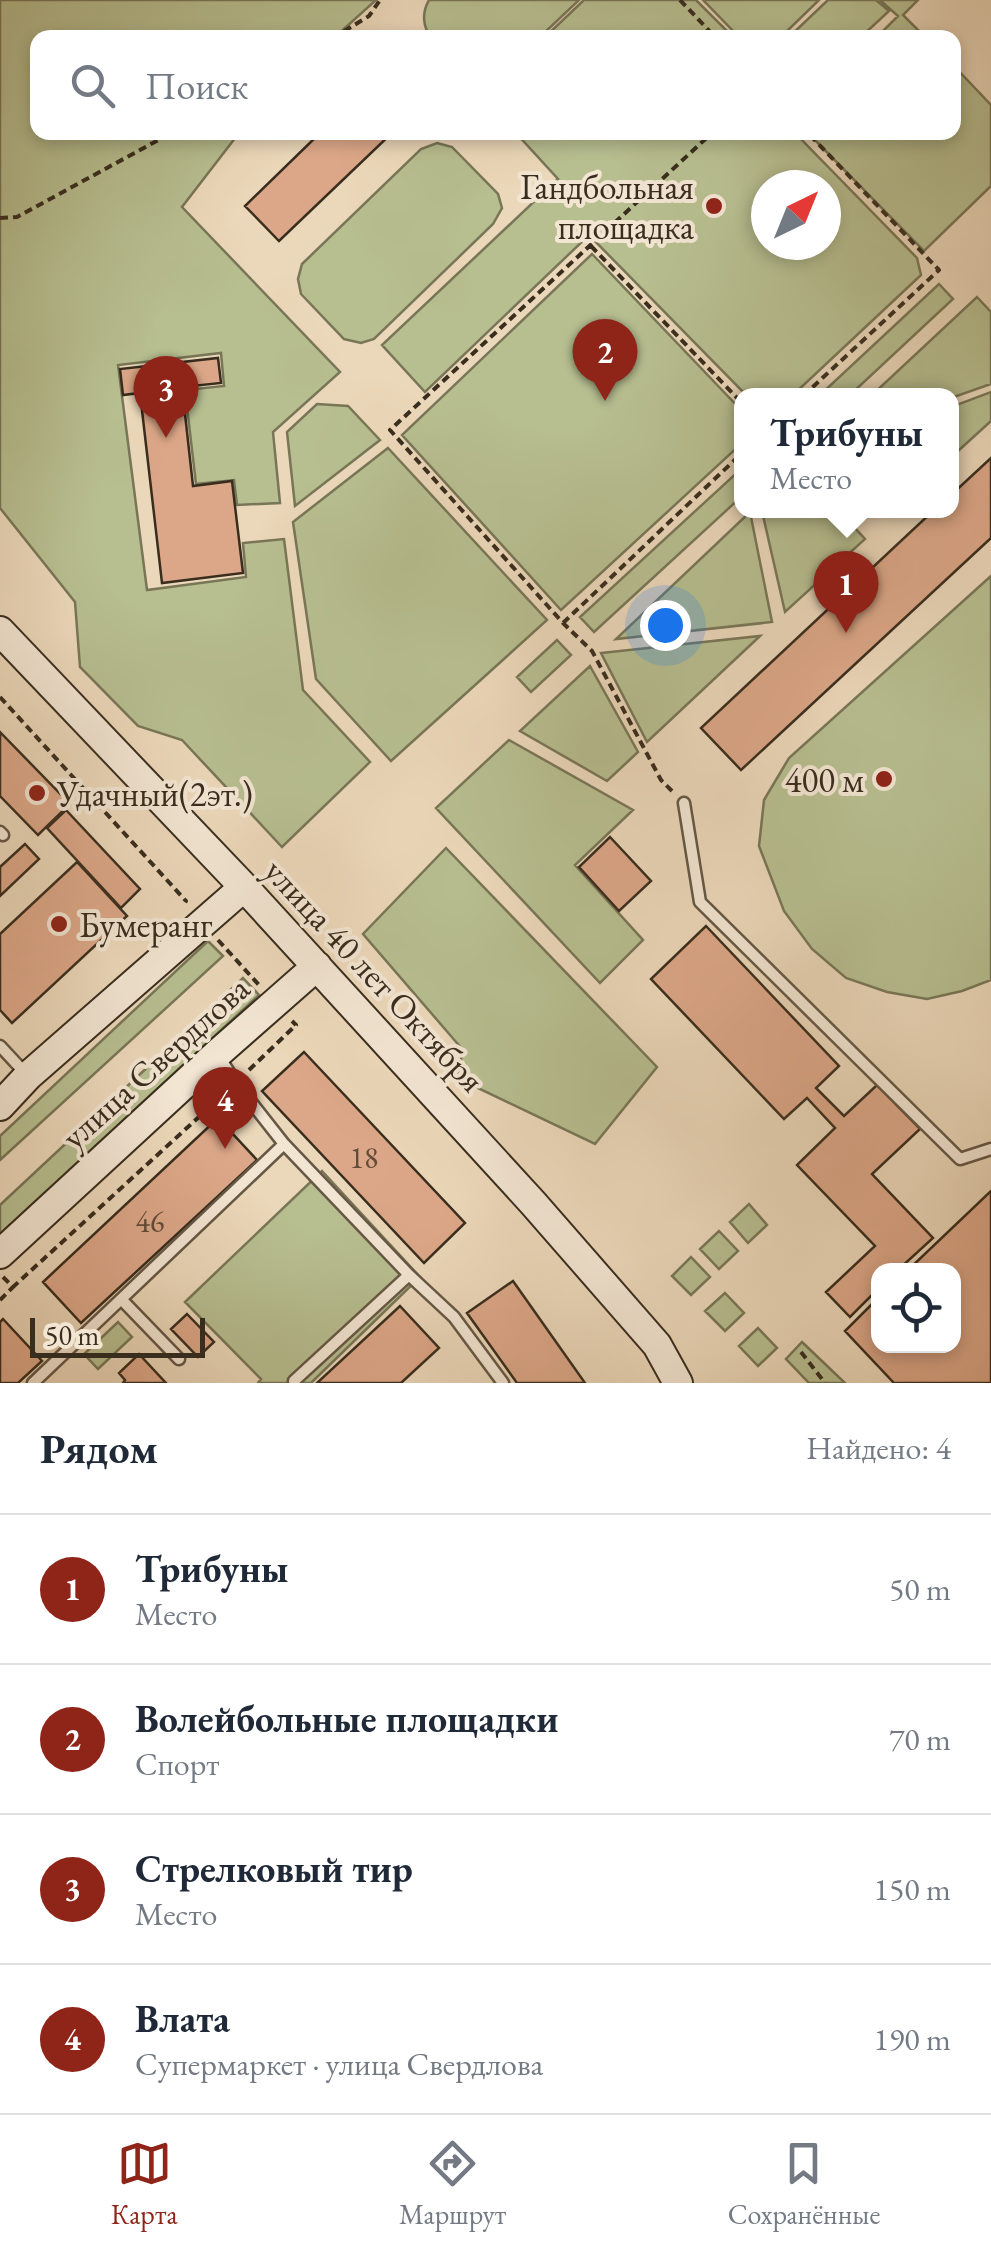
<!DOCTYPE html>
<html lang="ru">
<meta charset="utf-8">
<style>
:root{--surface:#fff;--page:#f6f6f7;--text:#1f2937;--muted:#747a83;--line:#e0e1e3;--accent:#8f2418}
body{margin:0;font-family:"EB Garamond",serif;background:var(--page);color:var(--text)}
.controls{position:absolute;right:30px;bottom:30px;display:grid;overflow:hidden;border-radius:20px;box-shadow:0 5px 15px #0003}
.controls button{width:90px;height:90px;display:grid;place-items:center;padding:0;border:0;border-bottom:2px solid var(--line);background:var(--surface);color:var(--text);font:50px sans-serif}
.compass{position:absolute;left:751px;top:170px;width:90px;height:90px;border-radius:50%;background:var(--surface);box-shadow:0 5px 15px #0003;rotate:43deg}
.scale{position:absolute;left:30px;bottom:25px;width:175px;box-sizing:border-box;padding-left:10px;border:5px solid #392d1e;border-top:0;font-size:28px;line-height:35px;white-space:nowrap;color:#392d1e;-webkit-text-stroke:8px #f2e5d2;paint-order:stroke}
.you{position:absolute;left:665px;top:625px;width:35px;height:35px;margin:-25px;border:8px solid #fff;border-radius:50%;background:#1a73e8;box-shadow:0 0 0 15px #1a73e833}
.badge{display:grid;place-items:center;width:65px;height:65px;border-radius:50%;background:var(--accent);color:#fff;font-size:32px;font-weight:700}
.pin{position:absolute;translate:-50% -82px;filter:drop-shadow(0 2px 5px #0008)}
.pin::after{content:'';position:absolute;top:52px;width:35px;height:30px;background:inherit;clip-path:polygon(0 0,100% 0,50% 100%)}
.popup{position:absolute;left:734px;top:388px;width:225px;height:130px;box-sizing:border-box;display:grid;place-content:center;border-radius:20px;background:var(--surface);filter:drop-shadow(0 2px 8px #0005);font-size:32px;white-space:nowrap;color:var(--muted)}
.popup b{font-size:38px;color:var(--text)}
.popup::after{content:'';position:absolute;left:50%;top:100%;margin-left:-20px;border:20px solid transparent;border-top-color:var(--surface)}
.list{margin:0;padding:0;list-style:none}
h2{display:flex;justify-content:space-between;align-items:center;height:130px;margin:0;padding:0 40px;font-size:42px}
h2 small{font-size:32px;font-weight:400;color:var(--muted)}
.list li{display:grid;grid-template-columns:65px 1fr auto;gap:30px;align-items:center;box-sizing:border-box;height:150px;padding:0 40px;border-top:2px solid var(--line)}
.list b{display:block;font-size:38px;white-space:nowrap}
.list p{margin:0;font-size:32px;white-space:nowrap;color:var(--muted)}
.list em{font-size:32px;font-style:normal;color:var(--muted)}
.icon{flex:none;width:55px;height:55px;fill:none;stroke:currentColor;stroke-width:2;stroke-linecap:round;stroke-linejoin:round}
.map{position:relative;flex:none;width:991px;height:1383px;overflow:hidden}
.search{position:absolute;background:var(--surface);box-shadow:0 5px 15px #0003;left:30px;right:30px;top:30px;height:110px;display:flex;align-items:center;gap:25px;box-sizing:border-box;padding:0 35px;border-radius:20px;color:var(--muted);font-size:38px}
.sheet{height:730px;background:var(--surface)}
nav{display:flex;justify-content:space-around;align-items:center;box-sizing:border-box;height:140px;border-top:2px solid var(--line);background:var(--surface);font-size:28px;color:var(--muted)}
nav a{display:grid;justify-items:center;gap:5px}
nav .on{color:var(--accent)}
.map>svg:first-child{display:block}
</style>
<div class="map">
<svg width="991" height="1383" viewBox="0 0 991 1383">
<rect width="100%" height="100%" fill="#ebd7b9"/>
<filter id="stains"><feTurbulence type="fractalNoise" baseFrequency=".002" numOctaves="4"/><feColorMatrix values="0 0 0 0 .2 0 0 0 0 .09 0 0 0 0 .02 0 0 0 .5 -.17"/></filter>
<radialGradient id="worn" r=".72"><stop offset=".6" stop-color="#630" stop-opacity="0"/><stop offset="1" stop-color="#630" stop-opacity=".3"/></radialGradient>
<path fill="#b7be90" stroke="#787657" stroke-width="2.5" fill-rule="evenodd" d="M0 0H376L335 37 38 38V132L239 133 182 207 340 372 273 432 280 503 237 505 234 480 196 484 185 390 224 386 221 353 118 365 147 590 246 577 243 543 284 539 303 690 370 762 282 847 182 740 138 726 80 667 75 602 0 508Z
M429 0H579L540 37 432 38C422 27 422 12 429 0Z
M584 0H696L733 37H545Z
M703 0H819L781 37 740 38Z
M828 0H876L889 11 861 37H789Z
M880 0H918L903 15 925 37H877L898 16Z
M954 66 991 105V186L924 251 808 133 954 132Z
M516 133H795L917 258 921 275 793 395H746L589 235 425 392 382 345 558 179ZM766 185H826V245H766Z
M437 143 452 147 498 194 502 208 493 224 374 339 361 343 344 339 301 294 298 279 302 264 421 149Z
M592 254 741 410V444L561 610 402 435Z
M939 284 953 299 850 395H820Z
M977 297 991 312V384L951 398V396L872 395Z
M991 392V421L958 451 951 444V407Z
M317 404 348 406 380 440 295 506 287 432Z
M388 448 547 620 391 761 316 679 293 522Z
M741 469V497L594 632 580 617Z
M762 511H839L865 539 785 612Z
M750 512 772 622 616 639Z
M991 576V980L962 991 927 999 887 992 846 978 812 949 784 911 759 846 764 800 789 758Z
M760 636 647 742 601 653Z
M557 640 571 655 531 692 517 677Z
M590 666 638 752 607 781 520 731Z
M509 740 633 810 575 865 643 940 600 983 436 808Z
M446 848 657 1067 595 1144 457 1078 463 1050 363 934Z
M208 941 223 956 0 1160V1136Z
M243 978 259 995 0 1234V1205Z
M322 1171 420 1277 311 1383H258L261 1379 185 1302Z
M749 1204 767 1225 748 1243 730 1222Z
M719 1231 738 1251 719 1269 700 1249Z
M691 1257 710 1277 691 1295 672 1276Z
M725 1293 744 1313 725 1331 705 1311Z
M118 1322 132 1337 98 1369 84 1354Z
M758 1328 777 1348 758 1366 739 1346Z
M802 1342 845 1383H809L786 1359Z"/>
<path fill="#dca788" stroke="#392d1e" stroke-width="2.5" d="M321 132H393L279 241 245 206Z
M218 358 221 383 182 387 193 486 232 481 243 573 162 583 140 393 123 395 120 369Z
M991 458V538L741 770 701 728 934 510H951V495Z
M0 732 70 804 38 835 0 796Z
M66 810 140 889 121 908 47 828Z
M610 837 651 881 619 911 579 867Z
M25 844 39 859 0 896V867Z
M77 862 127 916 12 1023 0 1010V934Z
M706 926 839 1066 816 1088 844 1116 877 1085 920 1129 872 1174 933 1238 898 1270H878V1289L850 1317 826 1292 875 1246 797 1165 835 1128 807 1098 784 1119 651 979Z
M304 1052 465 1223 424 1263 262 1091Z
M218 1118 257 1160 81 1323 43 1282Z
M991 1191V1383H894L845 1331 878 1298V1346H954V1270H908Z
M513 1281 585 1383H517L467 1313Z
M400 1306 439 1348 401 1383H317Z
M187 1314 214 1342 198 1357 171 1329Z
M3 1319 42 1361 18 1383H0V1322Z
M139 1354 166 1383H123L125 1380 119 1373Z"/>
<g fill="none" stroke-linecap="round" stroke-linejoin="round">
<defs>
<path id="lane" d="M684 803 700 902 960 1159 991 1149
M0 832 3 835
M0 1046 27 1075
M218 1055 236 1083 284 1144 409 1275 454 1317 503 1383
M122 1300 179 1359
M294 1381 409 1275
M33 1383 284 1144"/>
<path id="secondary" d="M0 631 244 887 533 1203 657 1345 678 1383
M0 1106 28 1076 244 887
M0 1254 217 1054 317 966"/>
</defs>
<use href="#lane" stroke="#665845" stroke-width="15"/>
<use href="#secondary" stroke="#392d1e" stroke-width="32"/>
<path stroke="#392d1e" stroke-width="4" stroke-dasharray="8 5" stroke-linecap="butt" d="M680 0 716 38
M333 38 369 16 380 0
M0 218 17 217 173 132
M591 246 741 402
M803 396 939 270 807 132
M563 623 741 454
M0 697 186 901 185 902
M672 791 661 780 592 651 563 623 390 430 713 132
M218 940 259 985
M249 1070 296 1025 292 1021
M3 1277 13 1287 224 1094
M0 1300 13 1287
M801 1352 825 1383"/>
<use href="#lane" stroke="#f2e5d2" stroke-width="10"/>
<use href="#secondary" stroke="#f2e5d2" stroke-width="28"/>
</g>
<g fill="#8f2418" stroke="#f2e5d2" stroke-width="4">
<circle cx="714" cy="206" r="10"/>
<circle cx="884" cy="779" r="10"/>
<circle cx="37" cy="793" r="10"/>
<circle cx="59" cy="924" r="10"/>
</g>
<g text-anchor="middle" dominant-baseline="central" stroke-width="8" stroke-linejoin="round" paint-order="stroke">
<g font-size="30" fill="#624c38">
<text x="364" y="1157">18</text>
<text x="150" y="1221">46</text>
</g>
<g font-size="35" fill="#392d1e" stroke="#f2e5d2" text-anchor="end">
<text x="694" y="186">Гандбольная<tspan x="694" dy="40">площадка</tspan></text>
<text x="864" y="779">400 м</text>
<text x="57" y="793" text-anchor="start">Удачный(2эт.)</text>
<text x="79" y="924" text-anchor="start">Бумеранг</text>
</g>
<g font-size="35" fill="#392d1e" stroke="#f2e5d2">
<text transform="translate(375 975) rotate(47)">улица 40 лет Октября</text>
<text transform="translate(155 1062) rotate(-42)">улица Свердлова</text>
</g>
</g>
<rect width="100%" height="100%" filter="url(#stains)"/>
<rect width="100%" height="100%" fill="url(#worn)"/>
</svg>
<div class="controls">
<button><svg class="icon" aria-label="locate" viewBox="0 0 24 24"><circle cx="12" cy="12" r="6"/><path d="M12 2v4M12 18v4M2 12h4M18 12h4"/></svg></button>
</div>
<svg class="compass" viewBox="-18 -18 36 36"><path d="M0-13l5 13h-10z" fill="#e53935"/><path d="M0 13l5-13h-10z" fill="#747a83"/></svg>
<div class="scale">50 m</div>
<div class="you"></div>
<div class="pin badge" style="left:846px;top:633px">1</div>
<div class="popup"><b>Трибуны</b>Место</div>
<div class="pin badge" style="left:605px;top:401px">2</div>
<div class="pin badge" style="left:166px;top:438px">3</div>
<div class="pin badge" style="left:225px;top:1149px">4</div>
<div class="search"><svg class="icon" aria-label="search" viewBox="0 0 24 24"><circle cx="10" cy="10" r="6"/><path d="M15 15l6 6"/></svg>Поиск</div>
</div>
<section class="sheet">
<h2>Рядом<small>Найдено: 4</small></h2>
<ul class="list">
<li><span class="badge">1</span><div><b>Трибуны</b><p>Место</p></div><em>50 m</em></li>
<li><span class="badge">2</span><div><b>Волейбольные площадки</b><p>Спорт</p></div><em>70 m</em></li>
<li><span class="badge">3</span><div><b>Стрелковый тир</b><p>Место</p></div><em>150 m</em></li>
<li><span class="badge">4</span><div><b>Влата</b><p>Супермаркет · улица Свердлова</p></div><em>190 m</em></li>
</ul>
</section>
<nav>
<a class="on"><svg class="icon" aria-label="map" viewBox="0 0 24 24"><path d="M3 6l6-2 6 2 6-2v14l-6 2-6-2-6 2zM9 4v14M15 6v14"/></svg>Карта</a>
<a><svg class="icon" aria-label="directions" viewBox="0 0 24 24"><path d="M12 3l9 9-9 9-9-9zM9 14v-3h6M13 9l2 2-2 2"/></svg>Маршрут</a>
<a><svg class="icon" aria-label="saved" viewBox="0 0 24 24"><path d="M7 4h10v16l-5-4-5 4z"/></svg>Сохранённые</a>
</nav>
